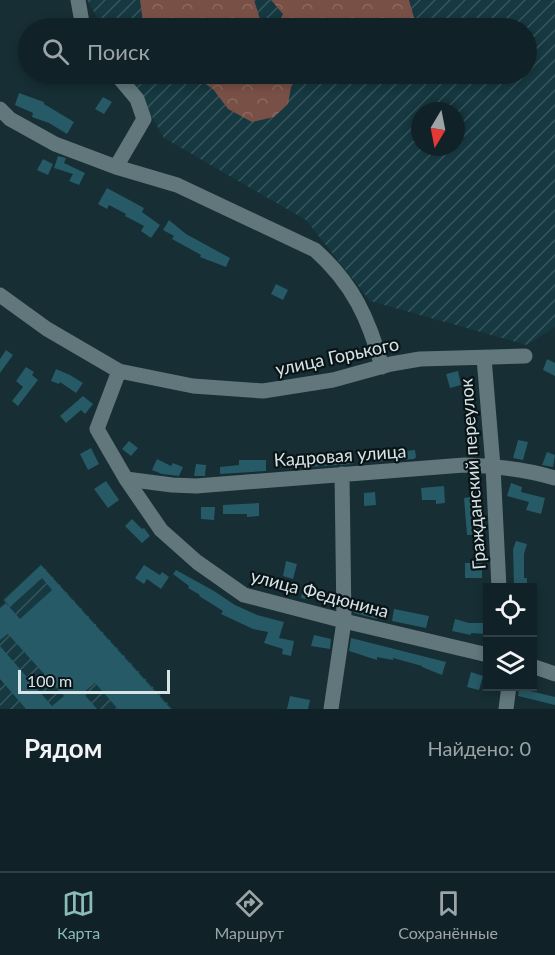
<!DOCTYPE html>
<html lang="ru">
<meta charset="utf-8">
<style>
:root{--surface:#102227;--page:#1e2f33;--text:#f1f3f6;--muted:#9ca4a7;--line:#303f44;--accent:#8bbbb9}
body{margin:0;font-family:Lato,sans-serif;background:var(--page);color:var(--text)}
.controls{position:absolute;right:18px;bottom:18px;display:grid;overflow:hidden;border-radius:0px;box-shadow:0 3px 9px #0003}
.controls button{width:54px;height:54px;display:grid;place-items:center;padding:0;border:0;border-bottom:2px solid var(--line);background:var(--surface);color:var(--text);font:30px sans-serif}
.compass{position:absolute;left:411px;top:102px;width:54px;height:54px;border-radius:50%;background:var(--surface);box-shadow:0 3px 9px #0003;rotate:190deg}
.scale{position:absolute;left:18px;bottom:15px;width:152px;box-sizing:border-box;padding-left:6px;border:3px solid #d6e4e7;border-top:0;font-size:16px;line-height:21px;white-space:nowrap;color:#d6e4e7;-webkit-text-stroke:4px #0a1417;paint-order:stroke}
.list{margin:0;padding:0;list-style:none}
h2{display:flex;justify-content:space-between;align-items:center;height:78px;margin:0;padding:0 24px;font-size:26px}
h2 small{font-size:20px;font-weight:400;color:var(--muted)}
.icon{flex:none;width:33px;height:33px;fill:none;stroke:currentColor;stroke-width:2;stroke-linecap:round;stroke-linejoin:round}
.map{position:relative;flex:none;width:555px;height:709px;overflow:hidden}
.search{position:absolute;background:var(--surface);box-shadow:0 3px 9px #0003;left:18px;right:18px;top:18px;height:66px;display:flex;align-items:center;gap:15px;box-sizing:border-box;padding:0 21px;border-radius:33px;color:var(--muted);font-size:22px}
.sheet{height:162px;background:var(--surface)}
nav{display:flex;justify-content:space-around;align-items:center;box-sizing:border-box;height:84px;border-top:2px solid var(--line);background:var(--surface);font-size:16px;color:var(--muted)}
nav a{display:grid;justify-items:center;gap:3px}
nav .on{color:var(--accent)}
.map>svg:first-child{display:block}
</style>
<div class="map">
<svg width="555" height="709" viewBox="0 0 555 709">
<defs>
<pattern id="industrial-furrows" width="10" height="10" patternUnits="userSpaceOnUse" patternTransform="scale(1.5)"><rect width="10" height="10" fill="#163840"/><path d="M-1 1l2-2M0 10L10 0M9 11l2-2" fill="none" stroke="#37555c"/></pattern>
<pattern id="forest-crowns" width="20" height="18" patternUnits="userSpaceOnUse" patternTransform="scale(1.5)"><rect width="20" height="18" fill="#795046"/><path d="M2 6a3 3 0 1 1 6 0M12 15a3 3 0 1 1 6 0" fill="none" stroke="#8b6961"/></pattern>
</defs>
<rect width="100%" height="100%" fill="#162e34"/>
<path fill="url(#industrial-furrows)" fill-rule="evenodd" d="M87 0H555V327L527 345 370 301 306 220 164 138 128 74H526V28H103ZM420 111H456V147H420Z
M41 564 173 709H0V684L2 682 0 680V607L4 603 3 599Z"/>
<path fill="url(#forest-crowns)" d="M140 0H254L261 22 254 28H142L143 22Z
M271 0H409L415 21 412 28H276L283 14Z
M196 74H300L291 87 288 104 274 117 252 122 228 109 213 89 195 77Z"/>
<path fill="#265a66" d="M19 93 44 102V104L74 122 67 134 49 123 32 117 33 113 15 105Z
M103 97 112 102 104 114 95 109Z
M58 156 66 158 64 163 85 173 79 185 69 181 73 174 54 168Z
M43 159 53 164 48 175 37 170Z
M107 188 144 208 142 212 160 225 151 238 141 231 144 226 125 216 126 214 109 205 107 209 98 204Z
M169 220 186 234 230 258 226 267 200 257 201 255 172 239 174 236 163 230Z
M276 284 288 290 283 300 271 294Z
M6 350 13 355 0 373V359Z
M547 359 555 363V376L543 370Z
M26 367 34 372 32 375 38 380 18 406 12 401 23 387 16 381Z
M56 369 70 375 83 383 76 393 60 382 59 384 51 381Z
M458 371 461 385 450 388 446 374Z
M83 396 93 404 85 414 81 410 66 423 60 416Z
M518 440 528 442 523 460 513 458Z
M129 441 138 448 131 456 122 449Z
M91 448 99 464 88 470 80 454Z
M415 450 416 457 414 459 373 462 372 454Z
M547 452 555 455 553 467 542 465Z
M347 456 352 457 353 464 309 467 308 460Z
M157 459 171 466 173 463 183 467 179 476 162 474 152 470Z
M239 460H266V471L220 474V467L239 465Z
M196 464 206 465 205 476H194Z
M106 481 119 500 108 508 94 489Z
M511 483 522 487 521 492 545 498 541 514 526 510 529 502 507 496Z
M444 486 445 503 436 504V500H422L421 488Z
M375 492 376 505 364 506V493Z
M479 496 481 535H467L464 498Z
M259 503V516L247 517V514H223V505Z
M201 507H215L214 520 201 519Z
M132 519 142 529 144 528 150 536 142 543 125 526Z
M516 541 527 544 524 554V578H527V587H514L513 549Z
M286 561 297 564 293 579 283 576Z
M465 563H482V578H465Z
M41 565 171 709H118L95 683 83 693 97 709H26L0 679V646L52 706 64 696 8 634 0 640V608L6 603 20 619 52 590 42 578 10 607 4 600Z
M144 565 160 575 162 572 169 577 161 589 147 579 144 584 135 578Z
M176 570 214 591 235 605 257 615 284 622 279 638 294 641 291 656 282 654 283 649 264 643 268 632 253 629 221 614 223 611 199 596 200 595 188 588 189 586 173 574Z
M304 585 313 587 310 600 301 598Z
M353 601 362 602V606L378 609 377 619 354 613Z
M394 609 429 616 426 628 392 621Z
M455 619 469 623H486V634L471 633V635L452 631Z
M314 635 331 639 330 649 311 646Z
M351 638 446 662 442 675 422 667V666L393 658V660L377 657V660L349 651Z
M471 672 483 676 479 690 467 687Z
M519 687H527L526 690 555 697V705L518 696Z
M290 696 310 700 308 709H287Z"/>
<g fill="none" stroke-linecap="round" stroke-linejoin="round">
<path stroke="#62777c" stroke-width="15" d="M78 0 83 28
M116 74 137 99 144 119 116 167
M0 109 10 119 55 144 116 167 177 185 315 250C353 284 369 319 382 367
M0 295 47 329 119 371 193 386 263 391 333 380 391 364 420 359 525 356
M484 358 493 466 499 588
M119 371 97 429 126 479 161 530 197 562 244 595 344 621 488 655
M126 479 172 485 196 486 464 465C496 466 525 469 555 478
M532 666 555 674
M331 709 344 621 342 474
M506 709 509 686"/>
</g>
<g text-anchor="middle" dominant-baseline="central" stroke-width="4.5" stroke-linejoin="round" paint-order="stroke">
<g font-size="18" fill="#d6e4e7" stroke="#0a1417">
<text transform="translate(337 356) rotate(-12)">улица Горького</text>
<text transform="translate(340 455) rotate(-4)">Кадровая улица</text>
<text transform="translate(472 474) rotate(-94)">Гражданский переулок</text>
<text transform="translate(320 593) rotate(15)">улица Федюнина</text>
</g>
</g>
</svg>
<div class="controls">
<button><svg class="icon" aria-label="locate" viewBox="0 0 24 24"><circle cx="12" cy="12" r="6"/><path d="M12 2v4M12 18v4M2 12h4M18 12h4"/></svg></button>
<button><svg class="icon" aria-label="layers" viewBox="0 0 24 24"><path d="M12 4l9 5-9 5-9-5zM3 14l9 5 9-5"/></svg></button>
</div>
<svg class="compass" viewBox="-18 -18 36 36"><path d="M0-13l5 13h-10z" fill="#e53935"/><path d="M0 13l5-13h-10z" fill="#9ca4a7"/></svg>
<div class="scale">100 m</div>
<div class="search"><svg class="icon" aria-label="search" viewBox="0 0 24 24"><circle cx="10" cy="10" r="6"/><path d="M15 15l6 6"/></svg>Поиск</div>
</div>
<section class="sheet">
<h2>Рядом<small>Найдено: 0</small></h2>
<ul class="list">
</ul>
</section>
<nav>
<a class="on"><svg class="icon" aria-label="map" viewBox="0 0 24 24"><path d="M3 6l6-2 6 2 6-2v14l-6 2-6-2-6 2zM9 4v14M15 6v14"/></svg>Карта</a>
<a><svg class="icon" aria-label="directions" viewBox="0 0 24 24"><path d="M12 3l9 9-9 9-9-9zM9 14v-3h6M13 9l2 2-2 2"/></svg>Маршрут</a>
<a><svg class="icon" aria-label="saved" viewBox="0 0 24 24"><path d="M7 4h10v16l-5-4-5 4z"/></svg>Сохранённые</a>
</nav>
